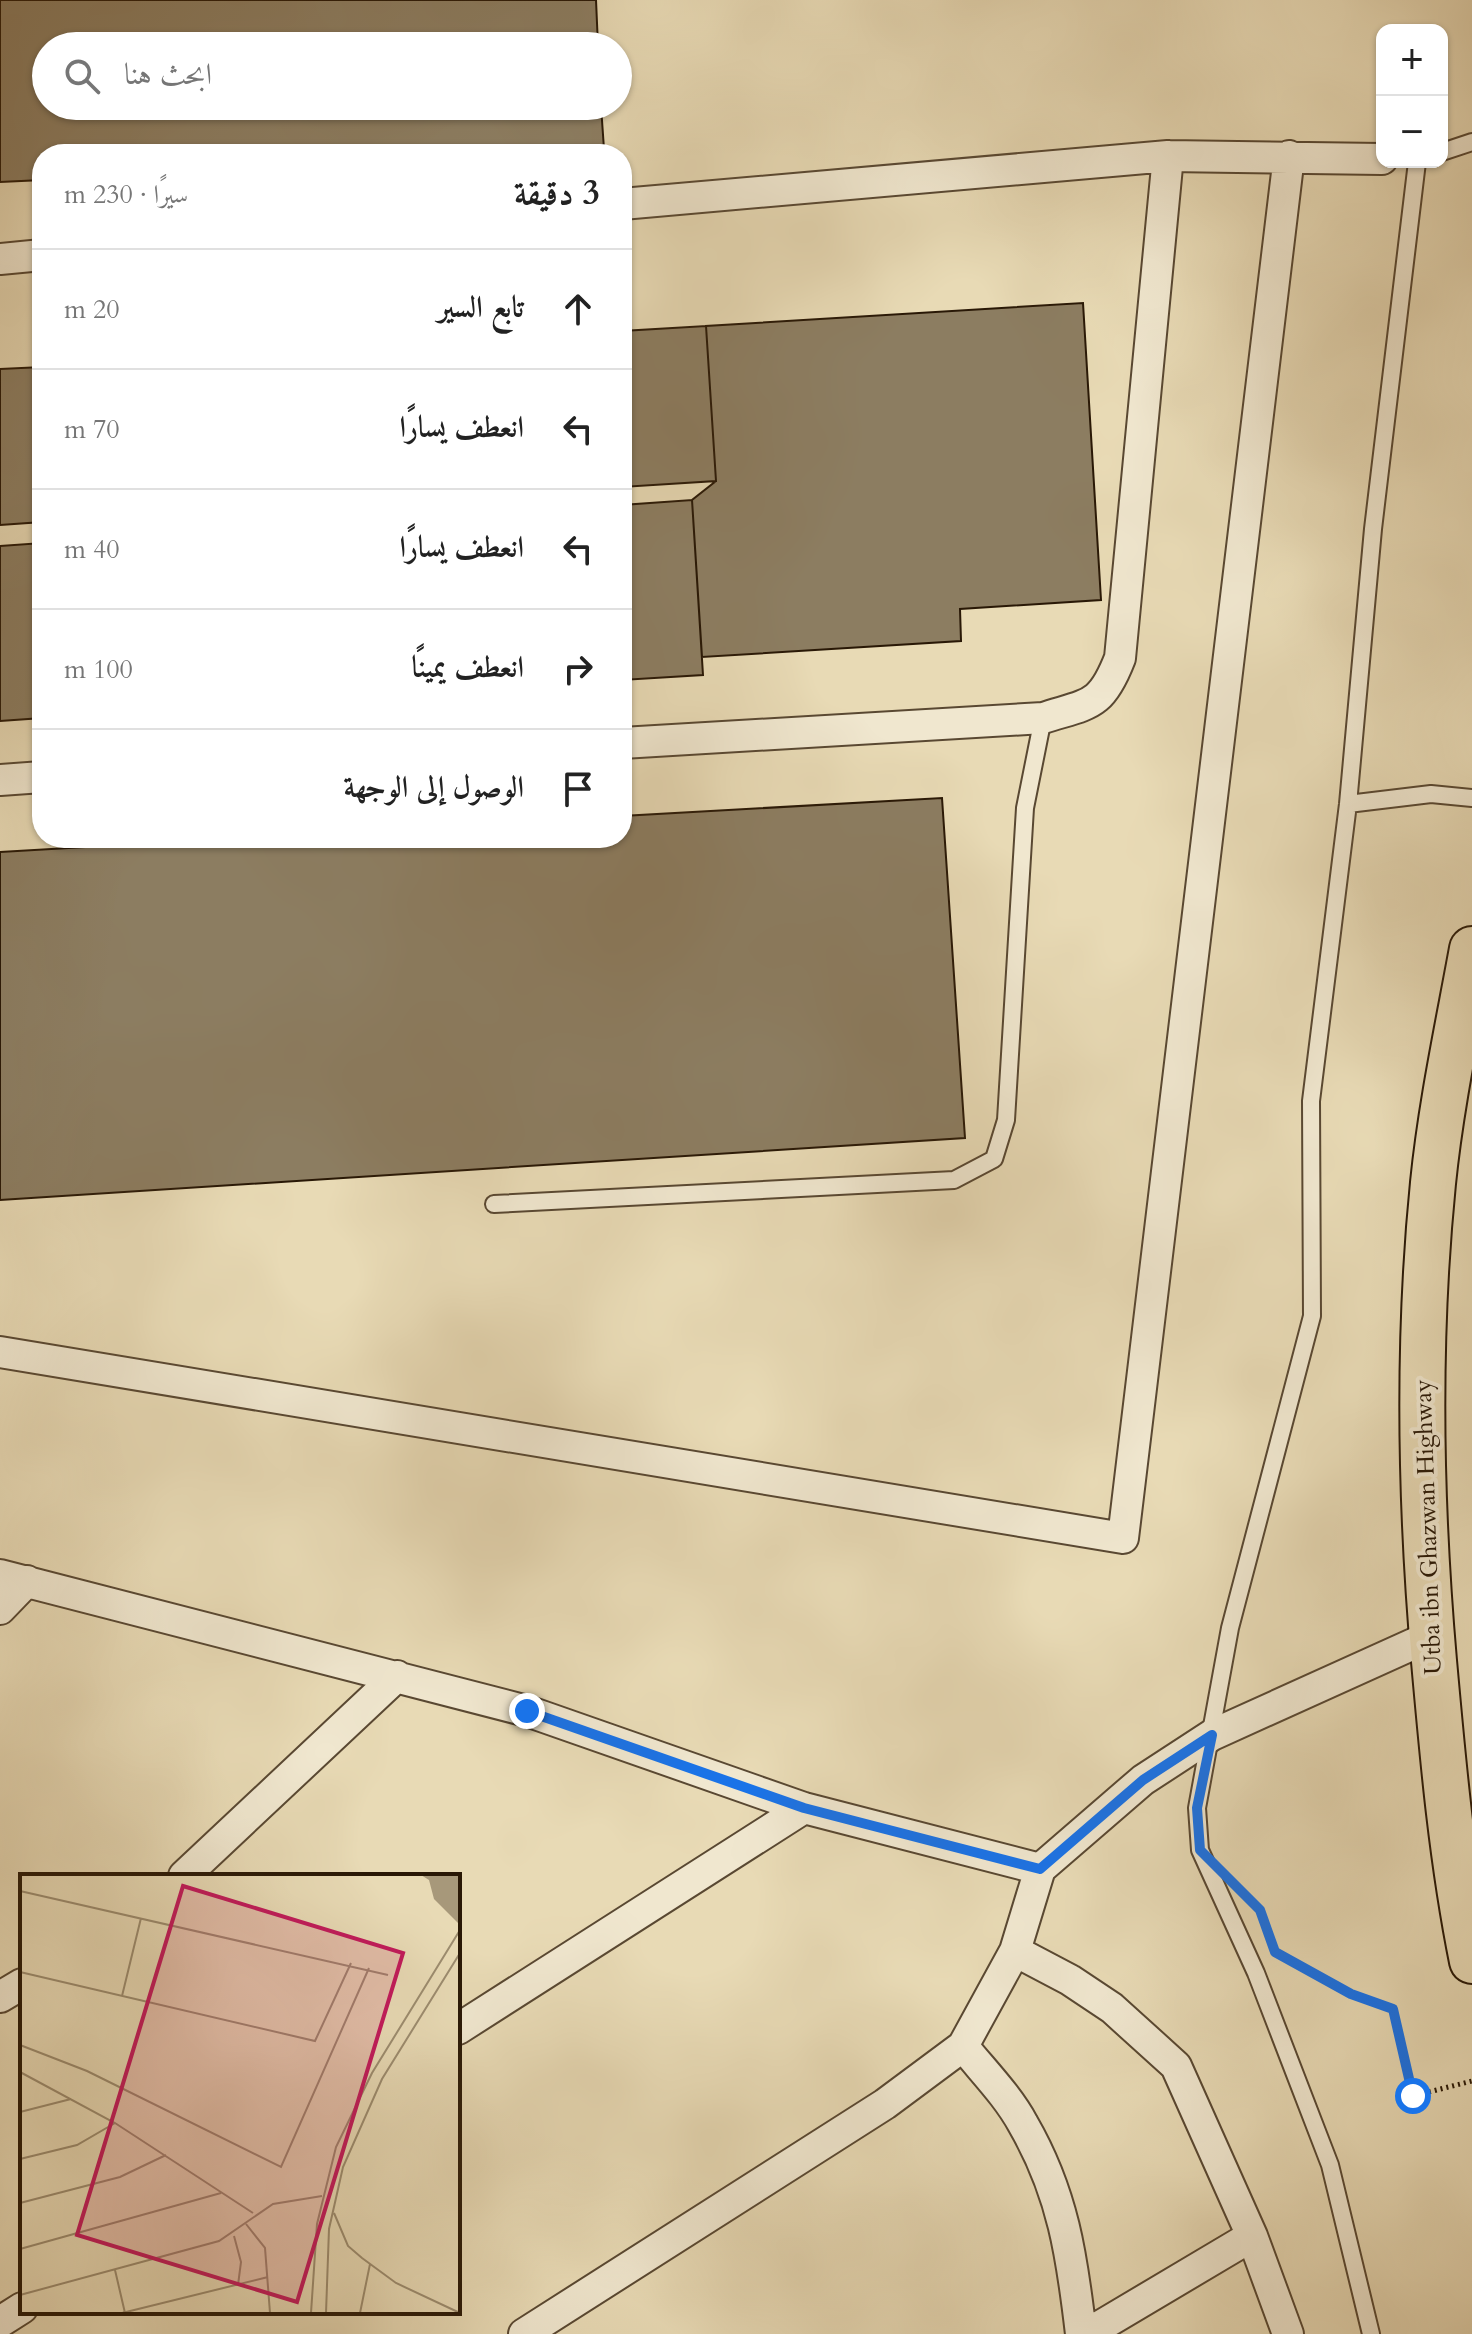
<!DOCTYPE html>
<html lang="ar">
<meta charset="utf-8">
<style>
:root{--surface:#fff;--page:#f6f6f6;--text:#222;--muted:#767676;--line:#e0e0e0}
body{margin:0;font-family:Cardo,Amiri,serif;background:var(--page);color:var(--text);direction:rtl}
.controls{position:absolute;right:24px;top:24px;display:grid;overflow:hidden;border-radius:16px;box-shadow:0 2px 6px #0004}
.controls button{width:72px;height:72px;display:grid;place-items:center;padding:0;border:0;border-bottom:2px solid var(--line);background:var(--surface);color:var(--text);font:40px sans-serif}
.stop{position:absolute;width:24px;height:24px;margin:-18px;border:6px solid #1a73e8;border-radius:50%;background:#fff}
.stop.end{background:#1a73e8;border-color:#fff;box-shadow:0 2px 8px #0008}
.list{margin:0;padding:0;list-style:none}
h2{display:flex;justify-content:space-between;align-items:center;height:104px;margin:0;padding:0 32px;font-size:34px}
h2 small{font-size:26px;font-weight:400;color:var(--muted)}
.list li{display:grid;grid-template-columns:52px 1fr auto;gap:24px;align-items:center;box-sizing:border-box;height:120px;padding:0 32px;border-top:2px solid var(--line)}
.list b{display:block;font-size:30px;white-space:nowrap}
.list em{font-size:26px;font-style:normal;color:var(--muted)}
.icon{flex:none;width:44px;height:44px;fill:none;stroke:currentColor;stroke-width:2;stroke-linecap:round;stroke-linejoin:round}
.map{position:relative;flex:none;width:1472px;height:2334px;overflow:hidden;direction:ltr}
.search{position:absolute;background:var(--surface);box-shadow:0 2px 6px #0004;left:32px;top:32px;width:600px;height:88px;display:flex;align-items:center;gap:20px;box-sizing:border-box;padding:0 28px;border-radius:44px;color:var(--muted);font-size:30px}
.panel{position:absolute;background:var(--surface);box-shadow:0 2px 6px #0004;left:32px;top:144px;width:600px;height:704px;border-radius:32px;direction:rtl}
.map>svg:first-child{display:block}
</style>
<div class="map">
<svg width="1472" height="2334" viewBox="0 0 1472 2334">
<rect width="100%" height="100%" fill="#e8dab5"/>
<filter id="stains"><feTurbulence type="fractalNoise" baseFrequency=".0025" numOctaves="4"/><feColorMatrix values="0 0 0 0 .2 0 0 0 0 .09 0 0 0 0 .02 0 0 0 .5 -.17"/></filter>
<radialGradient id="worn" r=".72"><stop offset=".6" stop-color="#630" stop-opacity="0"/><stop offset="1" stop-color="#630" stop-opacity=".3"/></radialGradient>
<path fill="#8c7d61" stroke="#291806" stroke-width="2" d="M0 0H596L598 46H46V106H601L604 149 517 154H42V180L0 182Z
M1083 303 1101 600 960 609 961 641 702 657 692 500 716 481 706 326Z
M706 326 716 481 622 487V331Z
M42 367V522L0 525V369Z
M692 500 703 675 622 680V505Z
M42 543V718L0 721V546Z
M942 798 965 1138 0 1200V852L240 838H622V816Z"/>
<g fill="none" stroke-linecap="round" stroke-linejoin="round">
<defs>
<path id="lane" d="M1442 152 1472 142
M1348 804 1431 794 1472 798
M494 1204 954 1180 994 1159 1006 1120 1025 808 1043 718
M1371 2334 1330 2165 1256 1973 1200 1850 1197 1808 1230 1628 1312 1316 1311 1101 1348 804 1373 529 1417 162"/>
<path id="street" d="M622 204 1168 156 1382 159
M0 259 42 255
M622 743 1043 718C1090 703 1101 707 1120 658L1168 156
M0 780 42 777
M0 1352 1123 1538 1289 156
M0 1575 527 1711 804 1808 1040 1869
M0 1609 27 1581
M184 1876 397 1676
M1015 1951 1070 1980 1112 2008 1176 2066 1252 2236 1288 2334
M0 1997 22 1984
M458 2029 804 1808
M963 2046C983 2071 1008 2096 1023 2124 1063 2193 1072 2256 1081 2334
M0 2322 22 2308
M524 2334 885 2104 963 2046 1015 1951 1040 1869 1143 1780 1212 1735 1431 1636
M1087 2334 1252 2236"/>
<path id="highway" d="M1472 949C1458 1026 1441 1104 1433 1183 1417 1342 1420 1501 1434 1661 1443 1762 1452 1862 1472 1961"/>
</defs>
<use href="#lane" stroke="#594832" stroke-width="20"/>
<use href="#street" stroke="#594832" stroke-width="34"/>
<use href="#highway" stroke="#291806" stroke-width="48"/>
<path stroke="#291806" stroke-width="5" stroke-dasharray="2 4" stroke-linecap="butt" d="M1278 1953 1351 1994 1393 2009 1413 2096 1472 2081"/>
<use href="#lane" stroke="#f0e7cf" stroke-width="16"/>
<use href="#street" stroke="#f0e7cf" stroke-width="30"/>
<use href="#highway" stroke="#e8dab5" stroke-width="44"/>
</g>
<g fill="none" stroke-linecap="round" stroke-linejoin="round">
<path stroke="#1a73e8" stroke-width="10" d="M527 1711 804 1808 1040 1869 1143 1780 1212 1735 1197 1808 1200 1850 1260 1910 1275 1952 1351 1994 1393 2009 1413 2096"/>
</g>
<g text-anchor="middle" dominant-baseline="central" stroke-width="8" stroke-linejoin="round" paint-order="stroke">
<g font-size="24" fill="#291806" stroke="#f0e7cf">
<text transform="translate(1428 1527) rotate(-92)">Utba ibn Ghazwan Highway</text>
</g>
</g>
<g transform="translate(20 1874)">
<rect width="440" height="440" fill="#e8dab5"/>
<path d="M401 1H440V51L414 25 409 6Z" fill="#a7987a"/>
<path fill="none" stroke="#9c8c6f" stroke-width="2" d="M0 17 368 101M0 98 295 167 331 89M102 122 121 44M0 171 67 197 261 293 349 94M0 198 95 249 233 339M0 238 51 225M0 285 57 271 95 249M0 329 100 303 146 281M314 339 328 372 342 384 376 409 440 439M226 350 245 374 250 439M214 362 221 388 218 411M0 375 201 319M95 396 105 439M0 421 199 367 253 330 302 322M102 439 248 403M291 439 297 350 316 273 352 199 440 56M306 439 309 355 323 293 362 205 440 79M340 439 350 390"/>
<path fill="#c2185b" fill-opacity="0.15" stroke="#c2185b" stroke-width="4" d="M163 12 383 79 277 428 57 361Z"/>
<rect width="440" height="440" fill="none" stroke="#291806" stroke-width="4"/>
</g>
<rect width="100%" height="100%" filter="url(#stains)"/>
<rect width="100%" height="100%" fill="url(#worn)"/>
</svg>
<div class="controls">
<button>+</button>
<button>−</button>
</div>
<div class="stop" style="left:1413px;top:2096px"></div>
<div class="stop end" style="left:527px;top:1711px"></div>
<div class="search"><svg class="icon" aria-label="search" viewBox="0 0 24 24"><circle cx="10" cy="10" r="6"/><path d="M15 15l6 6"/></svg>ابحث هنا</div>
<section class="panel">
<h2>3 دقيقة<small>سيرًا · 230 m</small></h2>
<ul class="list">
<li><svg class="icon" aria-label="ahead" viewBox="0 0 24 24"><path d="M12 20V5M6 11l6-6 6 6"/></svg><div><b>تابع السير</b></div><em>20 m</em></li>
<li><svg class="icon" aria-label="left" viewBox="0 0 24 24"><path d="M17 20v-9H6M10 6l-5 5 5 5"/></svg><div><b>انعطف يسارًا</b></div><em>70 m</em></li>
<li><svg class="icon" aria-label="left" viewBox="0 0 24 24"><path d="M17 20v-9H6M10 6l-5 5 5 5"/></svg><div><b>انعطف يسارًا</b></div><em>40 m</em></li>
<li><svg class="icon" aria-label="right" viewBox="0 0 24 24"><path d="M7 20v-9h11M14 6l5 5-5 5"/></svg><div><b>انعطف يمينًا</b></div><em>100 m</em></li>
<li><svg class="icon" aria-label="arrive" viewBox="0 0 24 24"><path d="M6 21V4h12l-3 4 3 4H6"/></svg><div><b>الوصول إلى الوجهة</b></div></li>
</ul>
</section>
</div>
